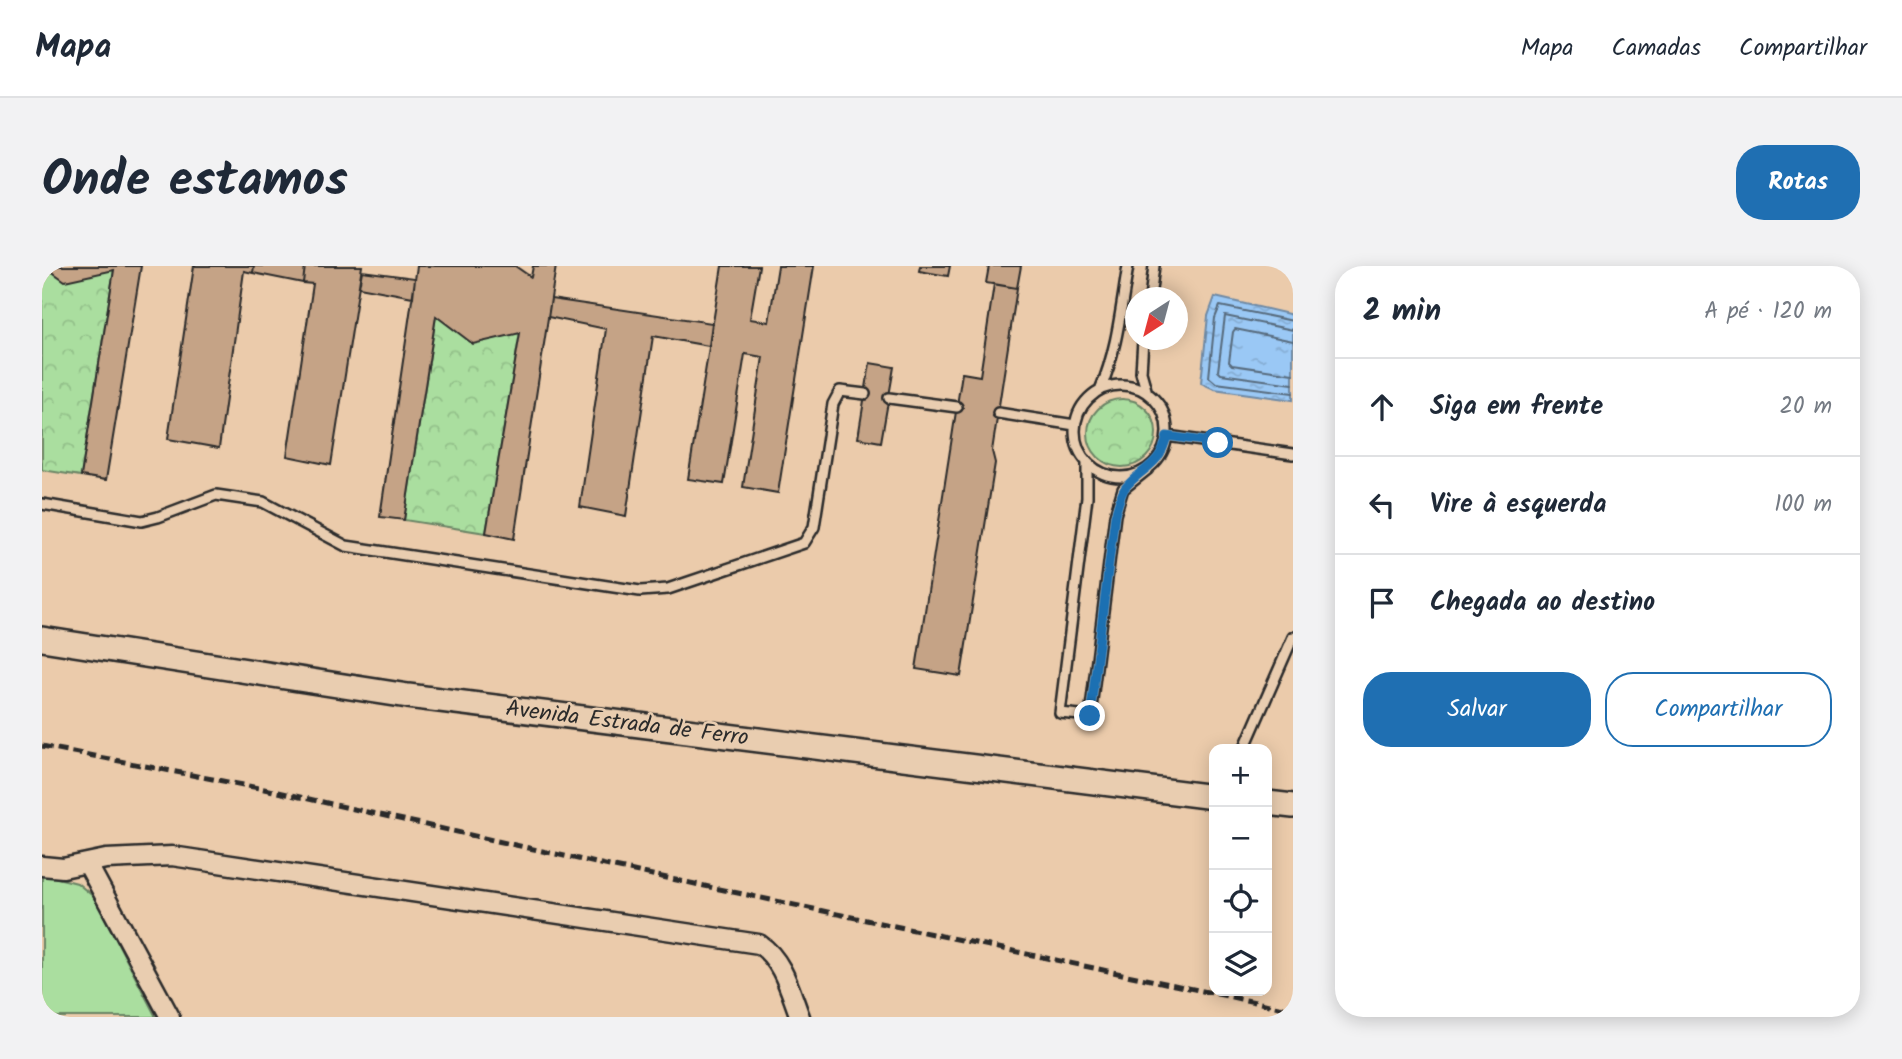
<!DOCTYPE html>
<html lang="pt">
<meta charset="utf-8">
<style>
:root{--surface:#fff;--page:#f2f2f3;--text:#1f2937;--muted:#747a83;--line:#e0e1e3;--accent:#1f6fb2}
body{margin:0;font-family:Kalam,sans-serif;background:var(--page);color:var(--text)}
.controls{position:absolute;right:21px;bottom:21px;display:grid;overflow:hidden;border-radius:14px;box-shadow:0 4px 18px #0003}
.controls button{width:63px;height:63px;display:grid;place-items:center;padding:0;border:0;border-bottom:2px solid var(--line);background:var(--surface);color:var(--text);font:35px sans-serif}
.compass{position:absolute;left:1083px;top:21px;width:63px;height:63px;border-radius:50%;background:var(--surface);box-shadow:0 4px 18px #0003;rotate:216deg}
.stop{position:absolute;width:21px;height:21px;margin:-16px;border:5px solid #1f6fb2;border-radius:50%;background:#fff}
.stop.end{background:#1f6fb2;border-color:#fff;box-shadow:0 2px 7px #0008}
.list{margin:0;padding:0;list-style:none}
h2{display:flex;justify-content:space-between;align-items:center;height:91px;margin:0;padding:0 28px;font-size:30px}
h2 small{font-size:23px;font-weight:400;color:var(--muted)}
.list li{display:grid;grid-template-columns:46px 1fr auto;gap:21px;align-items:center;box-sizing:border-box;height:98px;padding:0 28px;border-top:2px solid var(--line)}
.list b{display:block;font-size:26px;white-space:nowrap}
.list em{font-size:23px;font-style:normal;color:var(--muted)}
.actions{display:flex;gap:14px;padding:21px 28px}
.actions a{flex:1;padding:16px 0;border:2px solid var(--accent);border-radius:28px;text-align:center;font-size:24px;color:var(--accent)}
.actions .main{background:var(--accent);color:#fff}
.icon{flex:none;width:38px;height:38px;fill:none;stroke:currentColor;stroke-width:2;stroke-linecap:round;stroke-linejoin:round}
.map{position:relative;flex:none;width:1251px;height:751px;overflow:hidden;border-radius:28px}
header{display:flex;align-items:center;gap:42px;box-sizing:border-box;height:98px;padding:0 35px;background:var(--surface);border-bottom:2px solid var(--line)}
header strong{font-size:33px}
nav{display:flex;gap:38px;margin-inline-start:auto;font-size:24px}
.intro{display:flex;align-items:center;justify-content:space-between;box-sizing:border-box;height:168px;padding:0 42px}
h1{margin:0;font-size:49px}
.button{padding:18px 32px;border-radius:28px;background:var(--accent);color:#fff;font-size:24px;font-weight:700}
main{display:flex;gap:42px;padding:0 42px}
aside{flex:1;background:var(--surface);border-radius:28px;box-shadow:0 4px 18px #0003}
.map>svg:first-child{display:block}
</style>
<header>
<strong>Mapa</strong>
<nav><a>Mapa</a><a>Camadas</a><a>Compartilhar</a></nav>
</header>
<div class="intro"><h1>Onde estamos</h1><a class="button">Rotas</a></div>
<main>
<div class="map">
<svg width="1251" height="751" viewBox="0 0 1251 751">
<defs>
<pattern id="park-crowns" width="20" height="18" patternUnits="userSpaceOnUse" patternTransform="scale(1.75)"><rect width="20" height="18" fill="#aade9f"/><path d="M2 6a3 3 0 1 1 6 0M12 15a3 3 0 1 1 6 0" fill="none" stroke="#92bf89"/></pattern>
<pattern id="water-ripples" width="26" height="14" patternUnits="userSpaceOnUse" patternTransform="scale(1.75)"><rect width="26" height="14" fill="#9ac8f5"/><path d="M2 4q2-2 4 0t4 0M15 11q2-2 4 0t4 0" fill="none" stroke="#85acd2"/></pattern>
</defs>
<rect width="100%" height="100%" fill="#ebcbab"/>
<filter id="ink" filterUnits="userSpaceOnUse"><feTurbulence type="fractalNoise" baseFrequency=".0143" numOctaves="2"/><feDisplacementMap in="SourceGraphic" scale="14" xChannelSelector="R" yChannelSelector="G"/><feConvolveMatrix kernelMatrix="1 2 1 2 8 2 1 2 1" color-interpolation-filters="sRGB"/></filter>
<g filter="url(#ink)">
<path fill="#aade9f" stroke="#6a8465" stroke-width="2" d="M0 608 35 617 52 631 114 751H0Z"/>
<path fill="url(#park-crowns)" stroke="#6a8465" stroke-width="2" d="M0 0 72 4 39 210 0 204Z
M394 50 478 67 444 267 362 254Z
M1046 167a34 34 0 1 1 68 0a34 34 0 1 1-68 0Z"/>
<path fill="url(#water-ripples)" stroke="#6e89a4" stroke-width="2" d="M1173 31 1251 49V134L1172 123 1159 117 1166 50Z"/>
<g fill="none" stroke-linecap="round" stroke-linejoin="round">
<path stroke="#576a7c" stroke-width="2" d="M1251 55 1178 40 1173 52 1167 111 1174 117 1251 127
M1251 64 1183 50 1176 105 1179 108 1251 118
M1251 75 1193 63 1191 66 1187 96 1190 99 1251 108"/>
</g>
<path fill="#c5a386" stroke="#2b2b2b" stroke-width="2" d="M2 0H99L64 214 39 210 72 4 23 15Z
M152 0H212L211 7 202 5 177 182 126 173Z
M212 0H263L261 17 211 7Z
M263 0H320L289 199 245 190 271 18 261 17Z
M375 0H473L489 11 491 0H514L472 273 444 267 478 67 431 78 394 50 362 254 338 251Z
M680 0H717L708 53 727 56 736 0H772L736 227 701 221 721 91 703 88 682 218 646 213Z
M878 0H908L906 10 877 5Z
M947 0H979L975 22 944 17Z
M320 5 373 12 371 31 317 21Z
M952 18 975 22 950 185 953 197 919 410 874 403 920 107 938 110Z
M509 33 670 57 667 80 611 70 584 250 538 241 564 63 506 51Z
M828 97 852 101 839 176 816 172Z"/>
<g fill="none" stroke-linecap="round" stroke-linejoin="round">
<defs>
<path id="service" d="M1108 32 1112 0
M1101 74 1099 106 1105 127
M1033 165a46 46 0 1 1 92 0a46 46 0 1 1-92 0Z
M1058 124C1075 85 1079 42 1086 0
M847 132 915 141
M956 147 1033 159
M1125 170 1251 188
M1045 197V231L1018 447 1048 450 1073 249 1081 223 1106 203
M0 238 100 255 116 251 174 229 221 236 304 280 598 325 626 323 762 277 772 261 791 138 798 125 823 128
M1202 483 1251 371"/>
<path id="minor" d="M45 597 128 751
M0 600 21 602 64 593 130 590 717 678C741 694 748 725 758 751"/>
<path id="tertiary" d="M0 373 366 430 1172 531
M1225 537 1251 540"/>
</defs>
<use href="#service" stroke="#2b2b2b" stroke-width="14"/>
<use href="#minor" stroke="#2b2b2b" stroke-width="23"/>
<use href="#tertiary" stroke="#2b2b2b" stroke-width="28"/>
<use href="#service" stroke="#e9cdb0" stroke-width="9"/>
<use href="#minor" stroke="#e9cdb0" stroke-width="18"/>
<use href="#tertiary" stroke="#e9cdb0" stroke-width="23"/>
<path stroke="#2b2b2b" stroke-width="5" stroke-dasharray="10 5" stroke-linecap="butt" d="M0 480 222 523 563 599 1251 744"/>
</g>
</g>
<g fill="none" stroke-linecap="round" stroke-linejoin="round" filter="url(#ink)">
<path stroke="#1f6fb2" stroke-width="9" d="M1048 450 1073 249C1076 241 1078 229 1083 222 1100 201 1118 201 1125 170L1176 177"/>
</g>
<g text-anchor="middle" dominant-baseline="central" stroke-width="5" stroke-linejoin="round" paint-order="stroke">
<g font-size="23" fill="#2b2b2b" stroke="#e9cdb0">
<text transform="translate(585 458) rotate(7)">Avenida Estrada de Ferro</text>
</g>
</g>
</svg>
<div class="controls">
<button>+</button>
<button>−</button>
<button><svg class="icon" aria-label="locate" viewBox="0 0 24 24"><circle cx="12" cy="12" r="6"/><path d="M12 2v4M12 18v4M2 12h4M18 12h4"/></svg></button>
<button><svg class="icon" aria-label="layers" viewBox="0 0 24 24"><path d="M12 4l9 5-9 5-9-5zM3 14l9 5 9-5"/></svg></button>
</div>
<svg class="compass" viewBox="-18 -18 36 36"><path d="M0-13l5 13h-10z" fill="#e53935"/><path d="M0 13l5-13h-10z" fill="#747a83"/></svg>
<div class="stop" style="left:1176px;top:177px"></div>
<div class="stop end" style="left:1048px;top:450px"></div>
</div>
<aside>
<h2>2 min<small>A pé · 120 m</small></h2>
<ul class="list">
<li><svg class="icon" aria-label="ahead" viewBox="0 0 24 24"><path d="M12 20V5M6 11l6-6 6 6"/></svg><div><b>Siga em frente</b></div><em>20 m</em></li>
<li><svg class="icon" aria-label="left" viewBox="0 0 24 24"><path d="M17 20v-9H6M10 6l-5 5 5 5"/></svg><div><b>Vire à esquerda</b></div><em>100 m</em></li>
<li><svg class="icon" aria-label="arrive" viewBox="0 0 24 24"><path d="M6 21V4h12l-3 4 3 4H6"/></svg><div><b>Chegada ao destino</b></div></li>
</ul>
<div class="actions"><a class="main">Salvar</a><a>Compartilhar</a></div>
</aside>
</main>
